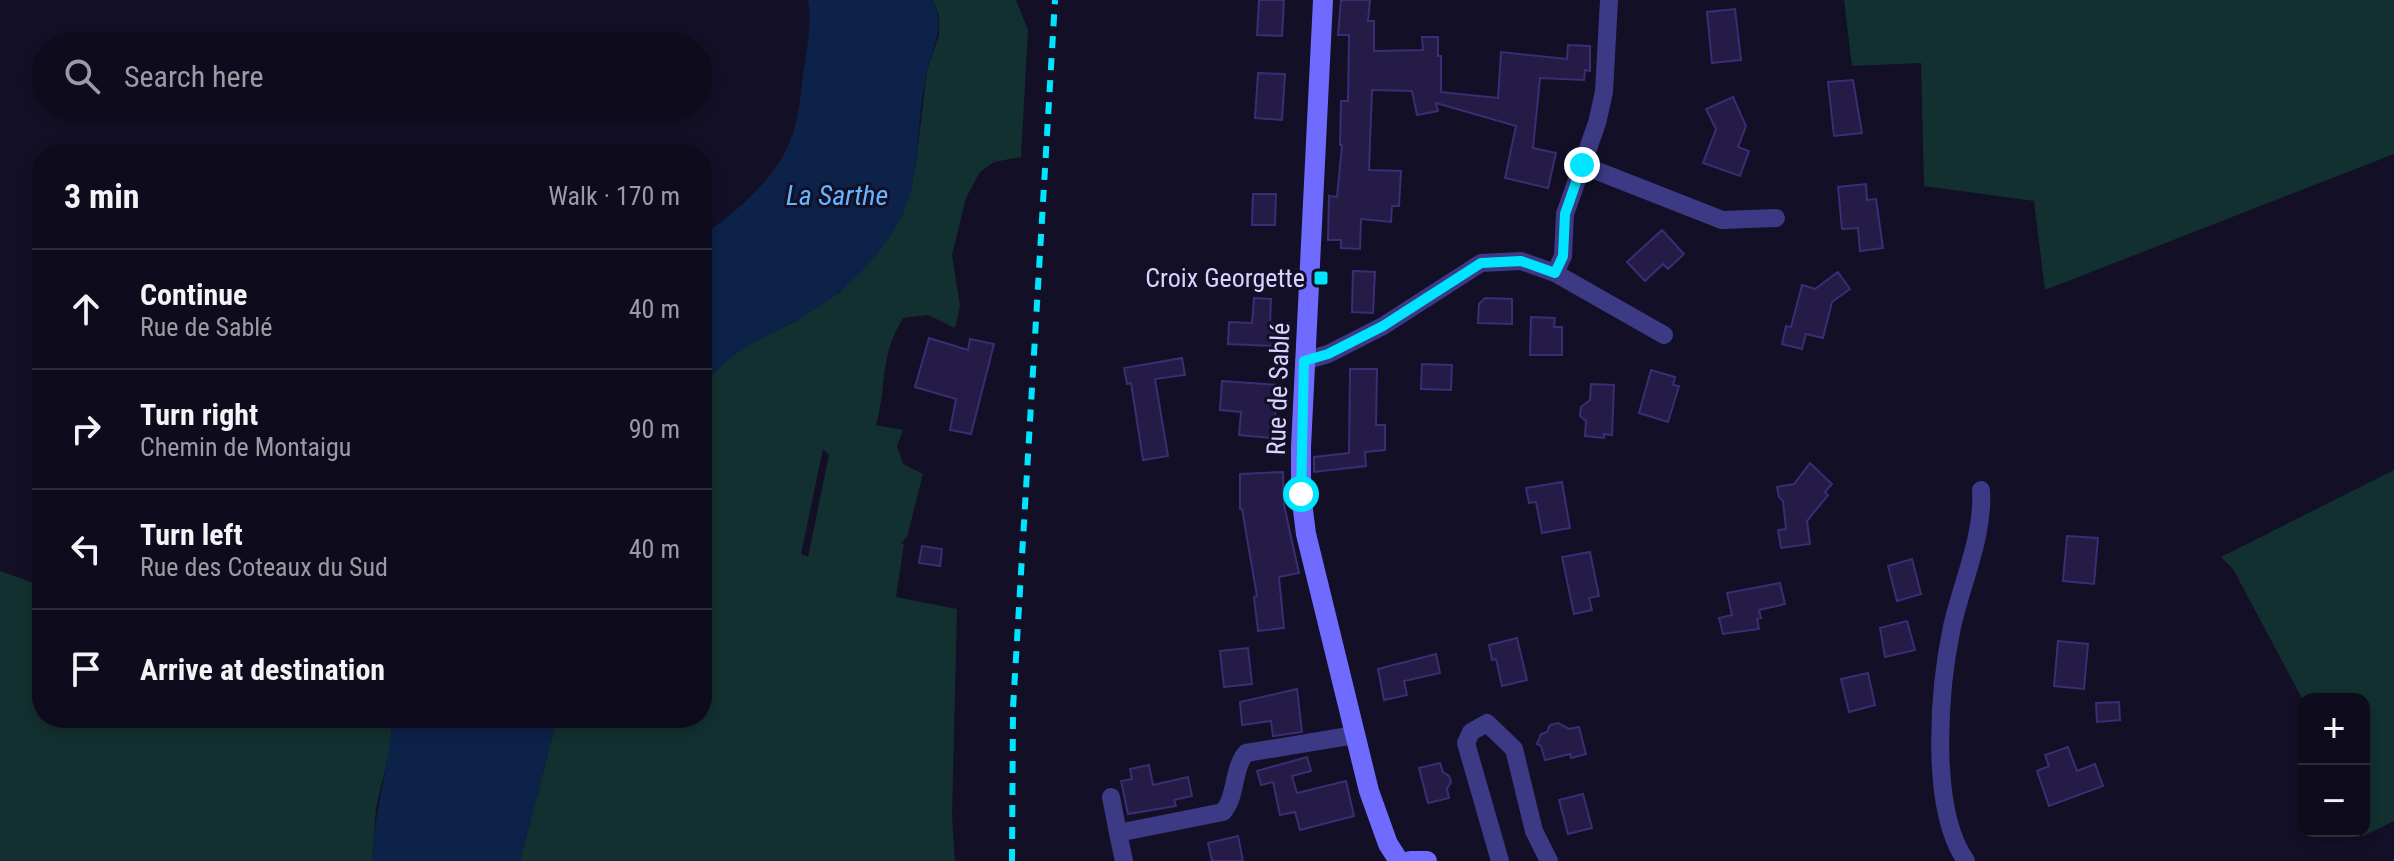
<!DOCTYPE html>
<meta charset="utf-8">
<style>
:root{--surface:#0e0b1c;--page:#171425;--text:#f1f3f6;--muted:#9b9ba3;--line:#2e2b3b}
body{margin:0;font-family:"Roboto Condensed",sans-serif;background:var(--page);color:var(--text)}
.controls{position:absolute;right:24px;bottom:24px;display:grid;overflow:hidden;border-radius:16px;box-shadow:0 4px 12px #0003}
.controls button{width:72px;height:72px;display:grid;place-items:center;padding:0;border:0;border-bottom:2px solid var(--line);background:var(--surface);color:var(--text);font:40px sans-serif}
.stop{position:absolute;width:24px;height:24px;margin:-18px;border:6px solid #00e5ff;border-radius:50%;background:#fff}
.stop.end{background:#00e5ff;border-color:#fff;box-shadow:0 2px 8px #0008}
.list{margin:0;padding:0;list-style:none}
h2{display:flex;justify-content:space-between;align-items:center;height:104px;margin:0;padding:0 32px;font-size:34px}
h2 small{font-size:26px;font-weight:400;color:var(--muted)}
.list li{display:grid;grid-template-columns:52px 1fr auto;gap:24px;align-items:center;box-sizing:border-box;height:120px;padding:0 32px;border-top:2px solid var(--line)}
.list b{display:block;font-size:30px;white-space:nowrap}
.list p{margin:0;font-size:26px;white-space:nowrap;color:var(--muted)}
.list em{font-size:26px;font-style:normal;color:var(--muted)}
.icon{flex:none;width:44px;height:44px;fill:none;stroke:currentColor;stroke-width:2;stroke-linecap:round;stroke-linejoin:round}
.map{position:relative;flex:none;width:2394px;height:861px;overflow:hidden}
.search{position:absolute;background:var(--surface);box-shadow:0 4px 12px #0003;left:32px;top:32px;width:680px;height:88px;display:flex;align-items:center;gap:20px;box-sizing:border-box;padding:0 28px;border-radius:44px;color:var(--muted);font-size:30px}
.panel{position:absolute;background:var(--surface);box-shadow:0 4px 12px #0003;left:32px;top:144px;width:680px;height:584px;border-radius:32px}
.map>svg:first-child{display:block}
</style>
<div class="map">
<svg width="2394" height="861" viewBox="0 0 2394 861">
<rect width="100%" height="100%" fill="#130f26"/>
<path fill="#12302f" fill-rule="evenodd" d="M933 0H1016L1028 30 1021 157 994 162 980 172 966 198 952 255 960 306 955 328 928 315 903 318C878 360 888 383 876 425L903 430 897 446 903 464 923 474 907 537 901 543 904 544 896 597 957 609 952 816 955 861H520L557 718H702V385L731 356 755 340 798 320 840 292 889 238 902 216 915 170 927 70 939 35V16ZM823 449 829 455 808 557 801 554Z
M1844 0H2394V154L2045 290 2034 201 1924 186 1921 63 1852 66Z
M2394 470V821L2363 836 2361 831H2364V699H2304V702L2233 569 2221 557Z
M0 571 42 586V718H393L390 749 376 808 372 861H0Z"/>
<path fill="#0c2248" d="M808 0H933C945 27 934 44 927 70 925 79 924 90 922 100 918 130 918 161 911 191 896 246 846 293 797 320 758 341 733 350 702 385V237C739 208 780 177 794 130 799 112 801 93 803 74 807 49 812 25 808 0Z
M393 718H557L520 861H372C374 812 389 766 393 718Z"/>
<path fill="#241b47" stroke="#3b2d73" stroke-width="2" d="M1259 0H1284L1282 36 1257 35Z
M1341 0H1370L1368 21H1374V51L1423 50 1422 37H1438V56H1441V92L1498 98 1501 52 1567 59 1568 45 1590 46V71L1585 70 1584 80 1540 78 1533 148 1556 153 1548 188 1505 178 1516 126 1436 103 1438 111 1417 115 1412 91 1372 90 1369 170 1401 171 1399 206H1392L1391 222 1361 219 1360 249 1341 248V240H1328L1329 196 1337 197 1342 145H1340L1341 101H1348L1349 35H1338Z
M1735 9 1741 60 1712 63 1707 12Z
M1258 73 1285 74 1282 120 1255 118Z
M1853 80 1862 133 1834 136 1828 82Z
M1733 97 1746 126 1738 147 1749 151 1740 176 1703 163 1716 129 1706 109Z
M1866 184 1867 200 1876 199 1883 248 1860 251 1858 228 1842 229 1838 187Z
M1253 194H1276L1275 225H1252Z
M1662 230 1684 254 1668 269 1663 264 1645 281 1627 262Z
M1353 271 1375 272 1373 313 1352 312Z
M1838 272 1850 289 1832 302 1823 338 1806 334 1802 349 1782 344 1786 326 1791 327 1802 285 1815 289Z
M1254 298 1271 299 1270 324H1275L1273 346 1228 344 1229 322 1252 323Z
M1485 298 1512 299V324L1478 323 1479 304Z
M1531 317 1555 318 1554 327H1562V355H1530Z
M929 338 968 350 970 339 994 344 971 434 950 430 956 399 915 387Z
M1182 358 1185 375 1155 379 1168 456 1143 460 1131 383 1127 384 1124 368Z
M1422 364 1452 365 1451 390 1421 389Z
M1350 369H1377L1376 425H1385V450L1365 452 1366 466 1314 472V457L1349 453Z
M1651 370 1675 377 1673 385 1679 386 1668 422 1639 413Z
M1222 381 1278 385 1273 438 1239 435 1241 412 1220 410Z
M1591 384 1614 385 1612 435 1604 434V438L1585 436 1586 421 1580 416 1581 407 1590 400Z
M1810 463 1832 484 1825 492 1828 495 1807 521 1810 544 1781 548 1778 530 1786 529 1783 501 1779 497 1777 487 1794 484Z
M1283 472 1284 505 1299 573 1279 577 1284 628 1258 631 1254 597 1257 596 1242 509H1240V474Z
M1562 482 1570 528 1542 533 1536 502 1529 503 1526 488Z
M2067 536 2098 538 2094 584 2063 581Z
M922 546 942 549 940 566 919 563Z
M1590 552 1599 596 1589 598 1592 610 1574 614 1562 557Z
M1912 559 1921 594 1897 601 1888 566Z
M1780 583 1785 604 1759 610 1761 618 1757 619 1759 629 1723 634 1719 618 1732 615 1727 593Z
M1907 621 1915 650 1885 657 1880 628Z
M1517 638 1527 680 1502 686 1496 659 1492 660 1489 645Z
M2058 641 2088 644 2084 689 2054 686Z
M1248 648 1252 684 1224 687 1220 651Z
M1436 654 1440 673 1404 681 1407 695 1384 700 1378 669Z
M1868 673 1875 705 1849 712 1841 679Z
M1297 689 1302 732 1273 736 1271 721 1242 725 1240 702Z
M2119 702 2120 720 2097 722 2096 703Z
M1558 723 1569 729 1579 727 1586 754 1571 758 1570 754 1545 760 1541 746 1537 744 1541 734 1547 732 1550 725Z
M2068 747 2077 771 2095 764 2103 786 2049 806 2037 771 2049 766 2045 755Z
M1307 757 1311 771 1292 776 1297 793 1346 781 1354 816 1300 830 1295 812 1280 815 1273 782 1261 785 1257 771Z
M1440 763 1443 772 1449 776 1451 782 1447 789 1449 798 1428 803 1419 768Z
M1149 765 1153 785 1188 777 1192 796 1174 800 1176 806 1128 814 1121 781 1132 779 1130 769Z
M1583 794 1592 828 1568 834 1559 800Z
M1238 836 1243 861H1212L1208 843Z"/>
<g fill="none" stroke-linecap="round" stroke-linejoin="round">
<path stroke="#3d3a85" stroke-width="18" d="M1582 165 1722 220 1776 218
M1555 273 1563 256 1565 214 1597 123 1604 92 1609 0
M1304 361 1328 354 1383 326 1481 263 1521 261 1555 273 1664 335
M1111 797 1118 833
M1124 861 1118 833 1223 812C1237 796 1232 770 1246 753L1355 735
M1500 861 1466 743 1471 732 1487 723 1514 749 1534 831 1549 861
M1966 861C1929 809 1939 688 1952 627 1962 582 1984 536 1981 490"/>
<path stroke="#6f6bff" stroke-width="20" d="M1323 0 1301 447V494L1306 534 1369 791 1388 844 1399 861
M1410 861H1427"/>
<path stroke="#00e5ff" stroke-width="6" stroke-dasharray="12 10" stroke-linecap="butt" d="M1012 861 1013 708 1055 0"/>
</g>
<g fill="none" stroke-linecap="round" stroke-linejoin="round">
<path stroke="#00e5ff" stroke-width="10" d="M1301 494 1304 361 1328 354 1383 326 1481 263 1521 261 1555 273 1563 256 1565 214 1582 165"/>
</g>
<rect fill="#00e5ff" stroke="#130f26" stroke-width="3" x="1313" y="270" width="16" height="16" rx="4"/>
<g text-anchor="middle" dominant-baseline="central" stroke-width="6" stroke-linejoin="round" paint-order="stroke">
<g font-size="26" fill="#d9d4ff" stroke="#130f26" text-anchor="end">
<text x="1305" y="278">Croix Georgette</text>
</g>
<g font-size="26" fill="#d9d4ff" stroke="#130f26">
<text transform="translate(1278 389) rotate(-88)">Rue de Sablé</text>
</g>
<g font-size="28" font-style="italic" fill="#62b6ff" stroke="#130f26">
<text x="837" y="195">La Sarthe</text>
</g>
</g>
</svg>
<div class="controls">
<button>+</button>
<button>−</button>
</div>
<div class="stop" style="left:1301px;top:494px"></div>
<div class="stop end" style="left:1582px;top:165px"></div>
<div class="search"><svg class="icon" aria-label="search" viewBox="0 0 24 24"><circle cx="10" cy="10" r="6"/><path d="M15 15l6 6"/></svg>Search here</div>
<section class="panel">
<h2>3 min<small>Walk · 170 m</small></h2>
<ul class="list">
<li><svg class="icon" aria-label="ahead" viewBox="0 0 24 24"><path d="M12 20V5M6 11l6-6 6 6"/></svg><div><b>Continue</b><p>Rue de Sablé</p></div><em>40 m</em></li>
<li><svg class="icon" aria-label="right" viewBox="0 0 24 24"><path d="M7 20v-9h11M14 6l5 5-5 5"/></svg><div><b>Turn right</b><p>Chemin de Montaigu</p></div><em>90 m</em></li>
<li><svg class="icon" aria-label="left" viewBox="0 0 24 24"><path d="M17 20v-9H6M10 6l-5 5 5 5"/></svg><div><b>Turn left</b><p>Rue des Coteaux du Sud</p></div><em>40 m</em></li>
<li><svg class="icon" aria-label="arrive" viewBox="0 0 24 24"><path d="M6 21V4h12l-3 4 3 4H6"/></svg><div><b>Arrive at destination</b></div></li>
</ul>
</section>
</div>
